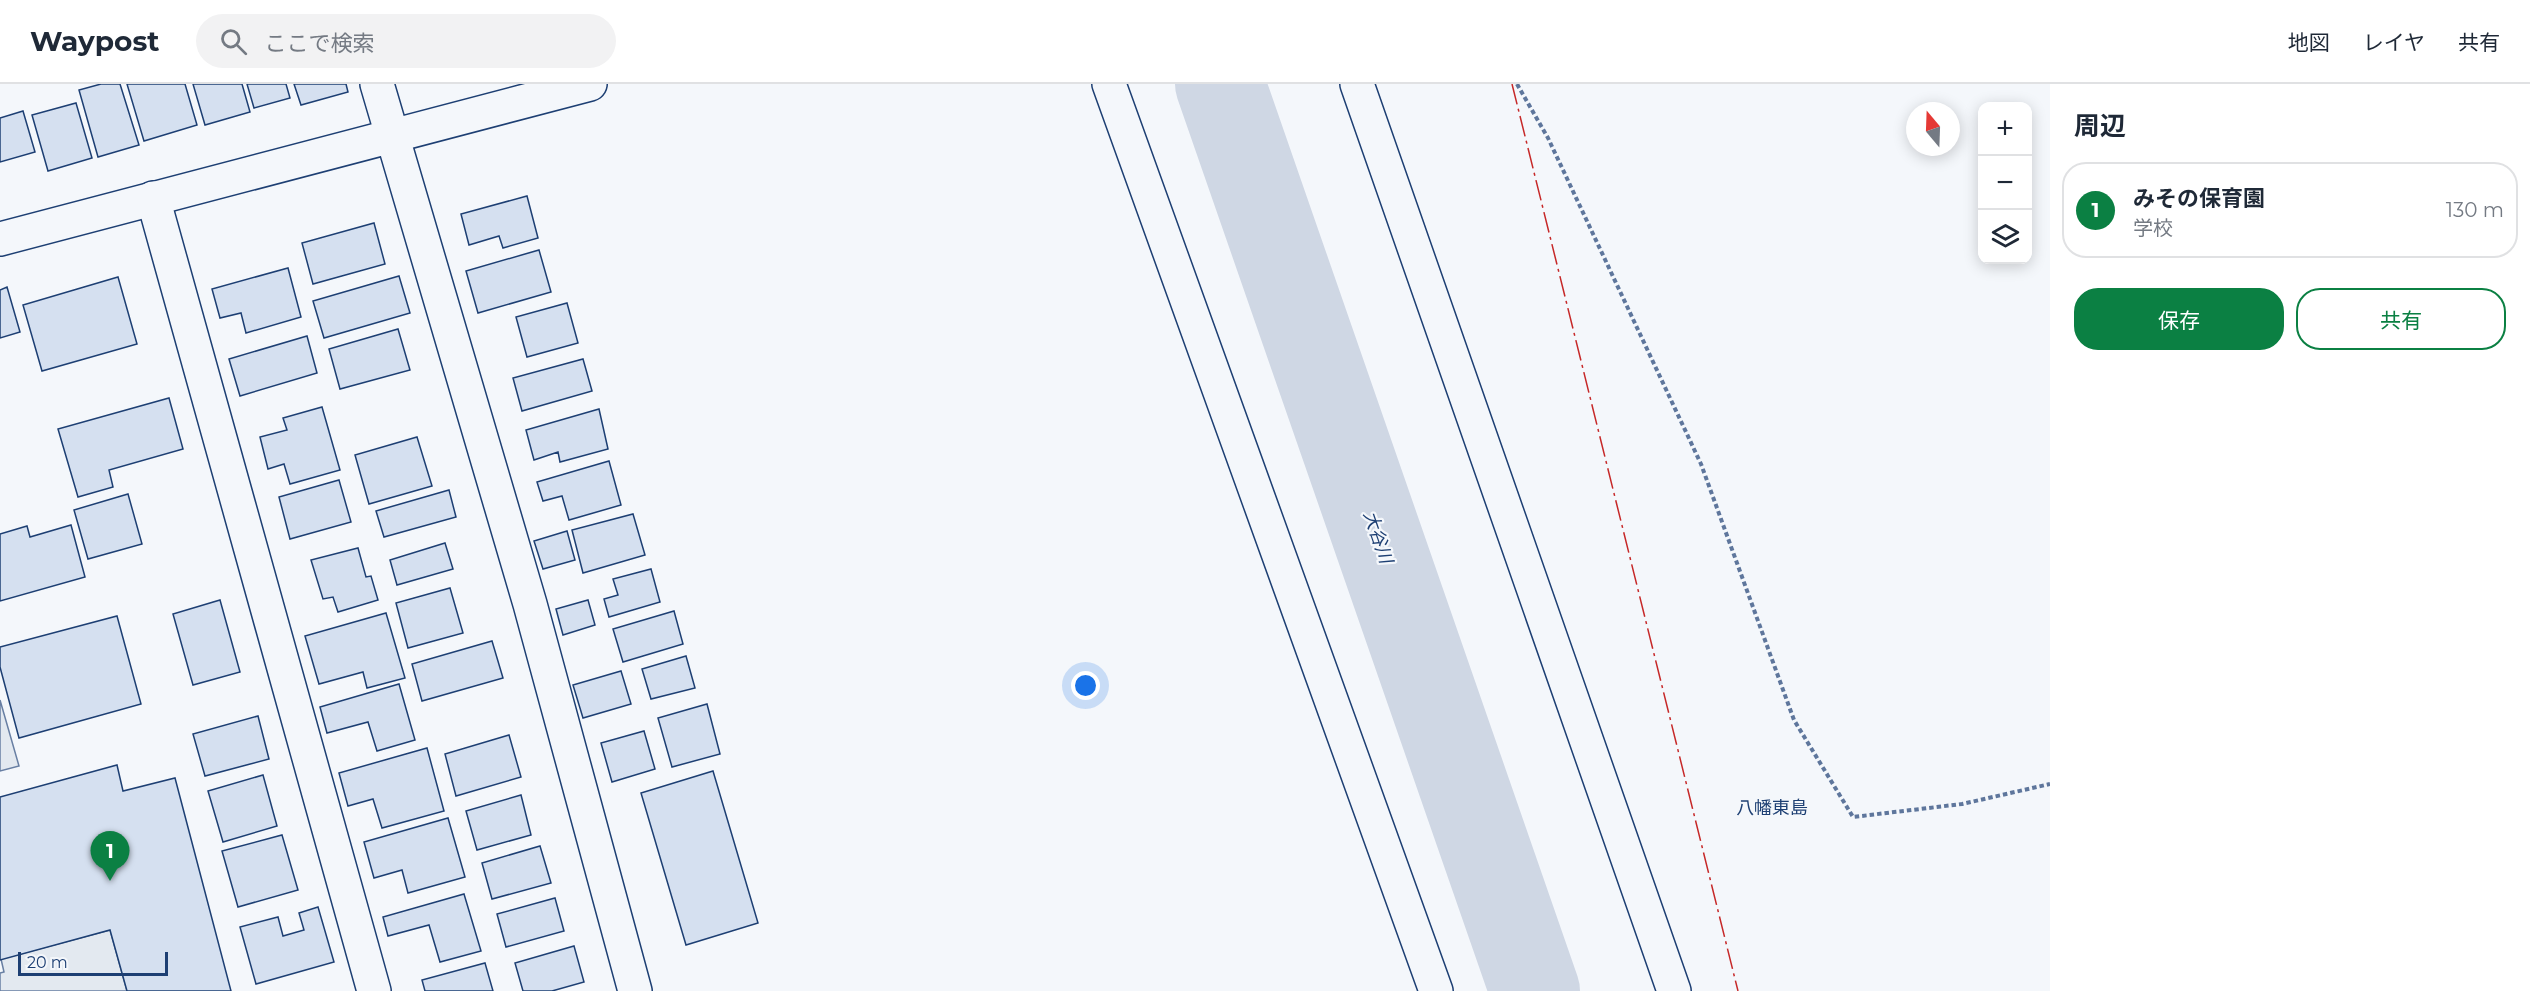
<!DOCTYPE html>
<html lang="ja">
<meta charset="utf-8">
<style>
:root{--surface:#fff;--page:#f2f2f3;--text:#1f2937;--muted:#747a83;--line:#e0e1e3;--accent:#0b8043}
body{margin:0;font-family:Montserrat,"Noto Sans JP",sans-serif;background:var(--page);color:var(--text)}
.controls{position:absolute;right:18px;top:18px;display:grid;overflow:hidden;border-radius:12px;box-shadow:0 3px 15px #0003}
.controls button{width:54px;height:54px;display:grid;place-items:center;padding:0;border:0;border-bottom:2px solid var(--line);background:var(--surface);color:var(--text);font:30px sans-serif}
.compass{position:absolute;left:1906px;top:18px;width:54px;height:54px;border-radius:50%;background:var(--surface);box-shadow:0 3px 15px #0003;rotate:341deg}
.scale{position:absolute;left:18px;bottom:15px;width:150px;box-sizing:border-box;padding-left:6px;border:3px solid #1d3f73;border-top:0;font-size:16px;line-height:21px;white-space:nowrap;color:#1d3f73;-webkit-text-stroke:4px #f4f7fb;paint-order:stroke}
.you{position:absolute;left:1086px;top:602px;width:21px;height:21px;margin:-15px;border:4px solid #fff;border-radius:50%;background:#1a73e8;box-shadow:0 0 0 9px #1a73e833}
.badge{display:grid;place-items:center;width:39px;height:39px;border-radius:50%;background:var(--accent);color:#fff;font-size:20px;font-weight:700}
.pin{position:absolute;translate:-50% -50px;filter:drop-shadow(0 2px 3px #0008)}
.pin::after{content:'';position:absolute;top:32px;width:21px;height:18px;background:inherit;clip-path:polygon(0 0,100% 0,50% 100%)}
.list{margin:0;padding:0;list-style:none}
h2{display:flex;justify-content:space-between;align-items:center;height:78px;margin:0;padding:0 24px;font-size:26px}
h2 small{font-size:20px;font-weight:400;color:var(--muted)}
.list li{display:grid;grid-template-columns:39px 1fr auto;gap:18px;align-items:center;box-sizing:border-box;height:96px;margin:0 12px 12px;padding:0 12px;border:2px solid var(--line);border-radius:24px}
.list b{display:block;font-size:22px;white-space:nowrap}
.list p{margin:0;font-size:20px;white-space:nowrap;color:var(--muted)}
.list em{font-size:20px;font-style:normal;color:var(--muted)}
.actions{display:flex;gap:12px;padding:18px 24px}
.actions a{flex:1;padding:14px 0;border:2px solid var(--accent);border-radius:24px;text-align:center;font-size:21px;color:var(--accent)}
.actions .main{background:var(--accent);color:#fff}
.icon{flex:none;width:33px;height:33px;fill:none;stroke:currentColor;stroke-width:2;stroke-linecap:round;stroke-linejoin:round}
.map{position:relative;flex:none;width:2050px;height:907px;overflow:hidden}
header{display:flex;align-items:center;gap:36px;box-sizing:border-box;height:84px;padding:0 30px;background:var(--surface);border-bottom:2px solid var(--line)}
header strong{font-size:28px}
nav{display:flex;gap:33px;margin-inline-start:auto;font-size:21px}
.search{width:420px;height:54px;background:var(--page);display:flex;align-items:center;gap:15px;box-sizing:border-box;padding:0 21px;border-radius:33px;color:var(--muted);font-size:22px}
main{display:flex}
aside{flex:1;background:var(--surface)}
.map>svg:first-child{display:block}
</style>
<header>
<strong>Waypost</strong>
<div class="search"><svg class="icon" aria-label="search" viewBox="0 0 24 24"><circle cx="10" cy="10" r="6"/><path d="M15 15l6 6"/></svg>ここで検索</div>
<nav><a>地図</a><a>レイヤ</a><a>共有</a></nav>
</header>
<main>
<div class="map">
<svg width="2050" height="907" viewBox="0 0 2050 907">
<rect width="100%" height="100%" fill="#f4f7fb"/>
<path fill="#e3e9f0" stroke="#687fa3" stroke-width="1.5" d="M0 616 19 682 0 687Z
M110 846 127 907H0V889L4 888 1 875Z"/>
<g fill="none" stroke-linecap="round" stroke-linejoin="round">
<path stroke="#cfd7e4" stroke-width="90" d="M1220 0 1535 907"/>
</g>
<path fill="#d5e0f0" stroke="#1d3f73" stroke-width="1.5" d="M101 0H120L139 61 98 73 79 6Z
M127 0H185L197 41 144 57Z
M193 0H242L250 28 205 41Z
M247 0H286L290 14 254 24Z
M294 0H346L348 8 301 21Z
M76 19 92 74 48 87 32 31Z
M23 27 35 68 0 78V34Z
M527 112 538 154 503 164 499 152 469 161 461 130Z
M374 139 385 180 313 200 302 159Z
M539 166 551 208 478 229 466 187Z
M288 184 301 233 246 249 241 229 220 234 212 205Z
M399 192 410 229 324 254 313 217Z
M118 193 137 260 42 287 23 221Z
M7 203 20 248 0 254V206Z
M567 219 578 259 527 273 516 233Z
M398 245 410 286 340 305 329 265Z
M307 252 317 289 240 312 229 275Z
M583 275 592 307 522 327 513 294Z
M169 314 183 365 109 386 113 403 78 413 58 345Z
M322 323 340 386 290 400 284 380 268 385 260 353 287 346 283 334Z
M599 325 608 365 560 378 558 368 534 376 526 346Z
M417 353 432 402 369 420 355 371Z
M609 377 621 421 569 436 562 412 543 417 537 398Z
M339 396 351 438 290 455 279 413Z
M449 406 456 433 384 453 376 427Z
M128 410 142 460 88 475 74 426Z
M633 430 645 471 583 489 572 446Z
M71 441 85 493 0 517V450L27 442 30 453Z
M567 447 575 476 543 485 534 457Z
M445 459 453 485 397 501 390 476Z
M358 464 366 493 371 492 378 516 338 528 333 513 323 515 311 476Z
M651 485 660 518 609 533 604 515 618 511 613 495Z
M450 504 463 549 408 564 396 519Z
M220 516 240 588 193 601 173 530Z
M588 516 595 541 563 551 556 525Z
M674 527 683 560 623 578 613 545Z
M386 529 405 594 367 604 363 588 319 600 305 552Z
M117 532 141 620 19 654 0 583V563Z
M492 557 503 594 422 617 412 580Z
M686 572 695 604 651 615 642 585Z
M621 587 631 620 583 634 573 601Z
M399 600 415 656 377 667 368 638 327 649 320 623Z
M707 620 720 670 672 683 658 634Z
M258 632 269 675 205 692 193 650Z
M644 647 655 685 612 698 601 659Z
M509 651 521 693 456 712 445 670Z
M427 664 444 727 382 744 373 715 348 722 339 689Z
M117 681 123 707 175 694 231 907H127L110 846 0 876V713Z
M713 687 758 839 686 861 641 709Z
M263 691 277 742 223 758 208 707Z
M521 711 531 751 477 766 466 727Z
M448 734 465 793 408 809 402 786 374 794 364 758Z
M282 751 298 806 238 823 222 767Z
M540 762 551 799 492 815 482 779Z
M464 810 481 867 440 878 429 841 388 852 383 833Z
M555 814 564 847 506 863 497 830Z
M318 823 334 878 256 900 240 843 278 833 283 852 304 846 299 829Z
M574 862 584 898 552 907H523L515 879Z
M485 879 493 907H425L422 896Z"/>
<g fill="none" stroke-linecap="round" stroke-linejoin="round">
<defs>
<path id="street" d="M377 0 530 520 635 907
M1109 0 1436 907
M1357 0 1674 907
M153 114 374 907"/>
<path id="secondary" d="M0 155 590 0"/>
</defs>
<use href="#street" stroke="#1d3f73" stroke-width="36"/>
<use href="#secondary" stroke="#1d3f73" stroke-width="36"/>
<path stroke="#5e769c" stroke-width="4" stroke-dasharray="4.5 3" stroke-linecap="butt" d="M1517 0 1548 54 1701 380 1794 636 1853 733 1962 720 2050 700"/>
<use href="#street" stroke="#f4f7fb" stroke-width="33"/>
<use href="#secondary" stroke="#f4f7fb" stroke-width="33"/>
<path stroke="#c62828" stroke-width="1.5" stroke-dasharray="21 4.5 3 4.5" stroke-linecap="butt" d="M1512 0 1738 907"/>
</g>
<g text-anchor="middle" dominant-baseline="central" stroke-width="4.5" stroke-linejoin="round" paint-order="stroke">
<g font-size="18" font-style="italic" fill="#1d3f73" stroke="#f4f7fb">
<text transform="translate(1378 453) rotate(71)">大谷川</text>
</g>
<g font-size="18" fill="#1d3f73" stroke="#f4f7fb">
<text x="1772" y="724">八幡東島</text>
</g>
</g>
</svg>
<div class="controls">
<button>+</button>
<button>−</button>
<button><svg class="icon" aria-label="layers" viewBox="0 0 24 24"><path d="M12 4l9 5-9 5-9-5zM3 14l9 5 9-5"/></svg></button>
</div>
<svg class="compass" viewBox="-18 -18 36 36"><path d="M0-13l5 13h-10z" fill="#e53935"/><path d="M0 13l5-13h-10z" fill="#747a83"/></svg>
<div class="scale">20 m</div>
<div class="you"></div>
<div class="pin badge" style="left:110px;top:797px">1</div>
</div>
<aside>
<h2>周辺<small></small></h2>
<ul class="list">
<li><span class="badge">1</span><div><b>みその保育園</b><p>学校</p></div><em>130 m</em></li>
</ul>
<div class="actions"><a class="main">保存</a><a>共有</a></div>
</aside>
</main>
